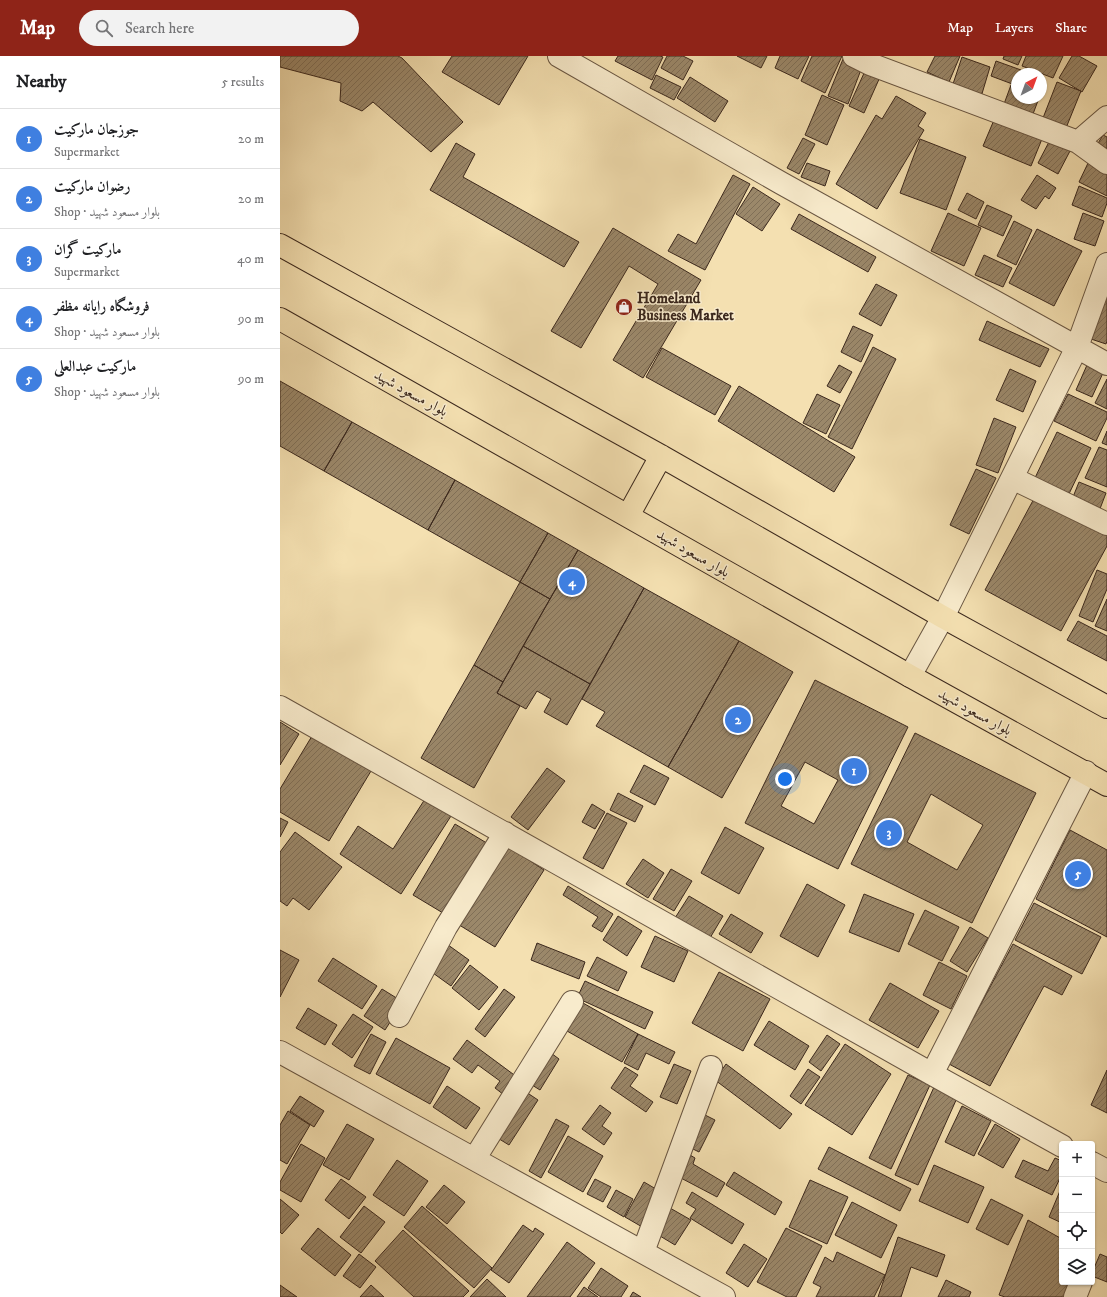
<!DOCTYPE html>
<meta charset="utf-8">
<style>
:root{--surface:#fff;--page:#f2f2f2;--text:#202124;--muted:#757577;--line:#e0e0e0;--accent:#8f2418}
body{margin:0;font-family:"IM FELL DW Pica",Amiri,serif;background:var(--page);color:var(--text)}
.controls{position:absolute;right:12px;bottom:12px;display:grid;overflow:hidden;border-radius:4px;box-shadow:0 1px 3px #0004}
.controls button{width:36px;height:36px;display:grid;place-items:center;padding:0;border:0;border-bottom:1px solid var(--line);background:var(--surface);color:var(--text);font:20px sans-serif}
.compass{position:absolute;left:731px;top:12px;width:36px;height:36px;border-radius:50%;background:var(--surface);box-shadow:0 1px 3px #0004;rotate:41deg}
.you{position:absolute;left:505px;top:723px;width:14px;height:14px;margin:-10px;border:3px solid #fff;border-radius:50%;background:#1a73e8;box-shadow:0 0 0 6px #1a73e833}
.badge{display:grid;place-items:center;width:26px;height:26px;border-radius:50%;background:var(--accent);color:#fff;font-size:13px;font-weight:700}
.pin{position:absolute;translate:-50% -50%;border:2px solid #fff;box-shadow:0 1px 4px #0006}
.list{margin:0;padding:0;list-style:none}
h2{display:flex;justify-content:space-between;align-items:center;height:52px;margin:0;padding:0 16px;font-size:17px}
h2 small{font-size:13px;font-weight:400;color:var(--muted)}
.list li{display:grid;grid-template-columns:26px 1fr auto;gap:12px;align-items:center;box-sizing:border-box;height:60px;padding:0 16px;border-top:1px solid var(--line)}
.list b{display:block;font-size:15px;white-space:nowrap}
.list p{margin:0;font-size:13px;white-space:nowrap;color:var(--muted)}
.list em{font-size:13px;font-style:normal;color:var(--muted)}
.icon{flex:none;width:22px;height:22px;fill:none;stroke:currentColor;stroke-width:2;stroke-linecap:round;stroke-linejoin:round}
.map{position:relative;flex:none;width:827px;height:1241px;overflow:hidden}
header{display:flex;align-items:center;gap:24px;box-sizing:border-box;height:56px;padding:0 20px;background:var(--accent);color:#fff}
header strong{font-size:19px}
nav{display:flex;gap:22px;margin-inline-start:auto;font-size:14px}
.search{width:280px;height:36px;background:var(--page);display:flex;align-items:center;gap:10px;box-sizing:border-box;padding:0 14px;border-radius:22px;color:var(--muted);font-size:15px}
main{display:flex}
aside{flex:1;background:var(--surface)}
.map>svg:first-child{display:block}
</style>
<header>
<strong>Map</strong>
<div class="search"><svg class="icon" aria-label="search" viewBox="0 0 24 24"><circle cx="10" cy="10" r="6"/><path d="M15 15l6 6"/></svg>Search here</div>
<nav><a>Map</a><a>Layers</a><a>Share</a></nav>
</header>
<main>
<aside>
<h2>Nearby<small>5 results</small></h2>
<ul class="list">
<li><span class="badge" style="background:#3f7fe0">1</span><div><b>جوزجان مارکیت</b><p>Supermarket</p></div><em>20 m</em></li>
<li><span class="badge" style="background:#3f7fe0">2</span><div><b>رضوان مارکیت</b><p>Shop · بلوار مسعود شهید</p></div><em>20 m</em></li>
<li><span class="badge" style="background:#3f7fe0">3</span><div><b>مارکیت گران</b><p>Supermarket</p></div><em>40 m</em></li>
<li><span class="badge" style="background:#3f7fe0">4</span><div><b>فروشگاه رایانه مظفر</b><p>Shop · بلوار مسعود شهید</p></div><em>90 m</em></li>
<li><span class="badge" style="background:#3f7fe0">5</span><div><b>مارکیت عبدالعلی</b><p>Shop · بلوار مسعود شهید</p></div><em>90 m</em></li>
</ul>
</aside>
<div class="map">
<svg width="827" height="1241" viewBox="0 0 827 1241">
<defs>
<pattern id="building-hatch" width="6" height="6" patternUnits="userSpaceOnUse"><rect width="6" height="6" fill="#9b886a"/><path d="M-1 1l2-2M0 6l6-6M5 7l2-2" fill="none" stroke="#806f57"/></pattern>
</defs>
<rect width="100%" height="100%" fill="#f4e0b1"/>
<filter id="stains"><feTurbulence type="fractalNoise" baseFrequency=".005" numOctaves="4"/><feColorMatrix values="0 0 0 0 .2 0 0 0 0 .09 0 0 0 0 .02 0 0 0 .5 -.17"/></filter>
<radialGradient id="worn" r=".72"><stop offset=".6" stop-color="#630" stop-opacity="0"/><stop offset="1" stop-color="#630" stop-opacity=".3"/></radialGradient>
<path fill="url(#building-hatch)" stroke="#3b281d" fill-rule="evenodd" d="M0 0H118L122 2 183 66 151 96 93 46 82 55 60 45 61 27 0 11Z
M172 0H248L219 49 162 16Z
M338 0H380L383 1 372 24 335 5Z
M387 0H403L413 5 403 24 381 12Z
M457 0H487L481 12Z
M500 0H529L518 23 495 12Z
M532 0H562L545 37 521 25Z
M655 0H680L669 26 647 16Z
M724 0H742L738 9 723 3Z
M746 0H783L773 22 742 10Z
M792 0H799L817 10 802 36 779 22Z
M682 1 710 11 701 41 672 31Z
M563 3 582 11 568 48 548 40Z
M716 5 741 14 739 18H737V25L735 29 711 20Z
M585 15 600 21 584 57 569 50Z
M376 19 401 31 394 44 370 32Z
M410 21 448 45 435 66 397 42Z
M777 26 801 35 786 72 763 62Z
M731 29 737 32V42H759L753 58 724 48Z
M542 39 564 49 547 89 525 79Z
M616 40 646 57 638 70 644 74 597 153 556 128 596 59 602 63Z
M714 64 762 83 751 110 703 90Z
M823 79 827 81V102L814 94Z
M523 82 535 88 519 118 507 112Z
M640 83 686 101 666 154 620 137Z
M770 84 790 95 778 118 758 107Z
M176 87 195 98 183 121 299 186 284 211 150 134Z
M809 105 827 114V140L799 126Z
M527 107 550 115 545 130 521 121Z
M453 119 470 128 425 214 388 195 398 178 416 188Z
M757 119 776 132 769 143 765 140 756 153 741 144Z
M799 130 827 142V147L822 161 792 149Z
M473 131 500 148 482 175 456 158Z
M687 137 704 146 696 163 678 154Z
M707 149 732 160 723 180 698 169Z
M668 157 701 172 684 210 651 195Z
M803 157 824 165 815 190 794 183Z
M519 158 596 201 588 216 511 173Z
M734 165 752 174 736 209 717 200Z
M333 172 421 224 363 322 333 304 378 228 349 210 301 292 271 275Z
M757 173 802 195 774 250 729 227Z
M704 199 732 212 723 231 695 219Z
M596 228 617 239 601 270 579 258Z
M827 234V285L826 288 811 283Z
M707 265 769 293 760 311 699 284Z
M573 270 593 279 581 306 561 296Z
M593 291 616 303 572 393 548 381Z
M382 292 451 330 435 359 366 321Z
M559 309 572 316 560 337 547 330Z
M807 309 823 317 812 341 796 334Z
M730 313 756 325 743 356 716 344Z
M827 323V353L815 347Z
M0 325 72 366 44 415 0 390Z
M459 330 575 401 554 436 438 365Z
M537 338 560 349 546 378 523 367Z
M788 338 827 356V362L816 385 774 365Z
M714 362 736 371 718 417 696 409Z
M72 366 175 424 148 474 44 415Z
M827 375V389L822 387Z
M777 376 811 392 787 442 753 426Z
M819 391 827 394V431L805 422Z
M696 413 716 422 689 478 670 469Z
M175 424 268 477 240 526 148 474Z
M799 426 826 437 818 458 791 446Z
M757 437 827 475V490L781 575 705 534Z
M268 477 298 494 270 543 240 526Z
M298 494 364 532 310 628 243 590Z
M817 514 827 518V533L813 566 799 560Z
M240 526 270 543 223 626 194 609Z
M364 532 459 585 388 711 316 670 325 656 302 643Z
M827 543V575L815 570Z
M798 565 827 580V605L787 584Z
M459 585 513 616 442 742 388 711Z
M243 590 310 628 287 669 264 656 271 643 257 635 246 653 217 637Z
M194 609 223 626 217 637 240 650 194 732 141 702Z
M535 624 628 671 558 813 465 767ZM525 706 558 724 534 768 501 750Z
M0 666 19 678 0 709Z
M635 677 756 737 692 867 571 808ZM651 738 703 769 677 814 627 786Z
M32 680 91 715 49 785 0 756V733Z
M364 709 389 722 375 749 350 736Z
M267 712 285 725 248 774 231 761Z
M338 737 363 750 355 766 330 754Z
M145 743 171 760 121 838 60 798 78 770 113 793Z
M312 748 325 756 315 773 302 766Z
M327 757 347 767 323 813 303 802Z
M0 762 8 766 0 781Z
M175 768 210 789 168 860 133 839Z
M445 771 484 792 459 838 421 817Z
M790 774 827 794V881L756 843Z
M15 776 62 811 29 854 13 842 7 850 0 845V796Z
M226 789 264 814 215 891 176 867Z
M363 803 384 817 368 842 346 828Z
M391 813 412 825 394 855 373 843Z
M527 828 565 849 538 901 500 880Z
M288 830 333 858 322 876 312 870 318 861 283 839Z
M584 838 634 858 619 896 569 876Z
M409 840 443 860 430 882 395 862Z
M754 847 821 881 802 918 735 884Z
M645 854 679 871 662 905 628 888Z
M451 858 483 877 471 897 439 878Z
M338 860 362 875 347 900 323 884Z
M690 871 708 882 687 916 670 905Z
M375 880 408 895 394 926 361 911Z
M164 886 189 904 171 930 146 912Z
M257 887 305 906 299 923 251 904Z
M733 888 792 920 782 939 764 930 710 1030 669 1008Z
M0 894 19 904 0 941Z
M317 901 347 916 338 935 307 920Z
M53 902 97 930 82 953 38 925Z
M659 906 687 920 671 953 643 939Z
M190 909 218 931 199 954 172 932Z
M439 916 490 943 463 995 412 967Z
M305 925 373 956 365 973 297 942Z
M610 927 659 955 638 992 589 964Z
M102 933 123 946 105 974 84 960Z
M224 933 235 941 205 981 195 973Z
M303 947 358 978 342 1006 287 975Z
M28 952 57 969 45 989 16 972Z
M73 958 93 971 72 1002 52 988Z
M489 965 529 990 515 1014 474 989Z
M91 978 106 986 90 1018 74 1010Z
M358 978 395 996 389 1008 366 997 358 1014 344 1007Z
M547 979 560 988 541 1015 529 1006Z
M116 982 170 1012 150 1048 96 1018Z
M187 984 241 1024 228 1042 215 1032 220 1025 198 1009 192 1017 173 1003Z
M565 988 611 1018 572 1079 525 1049Z
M271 997 279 1003 260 1034 252 1029Z
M394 1008 411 1015 397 1048 380 1041Z
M446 1008 512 1058 500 1073 435 1024Z
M345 1011 358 1019 350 1030 373 1046 366 1056 331 1032Z
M528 1013 540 1021 521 1048 510 1040Z
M827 1014V1057L811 1049Z
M628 1019 650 1029 611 1113 589 1102Z
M167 1030 200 1052 186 1073 153 1051Z
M654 1031 677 1042 638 1129 615 1119Z
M246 1036 258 1044 229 1089 216 1081Z
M20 1040 44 1055 34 1071 10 1055Z
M320 1049 331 1057 322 1070 332 1077 324 1089 302 1073Z
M682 1050 711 1065 694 1100 665 1086Z
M8 1055 30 1069 7 1108 0 1104V1069Z
M423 1058 435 1064 419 1096 407 1090Z
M276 1063 289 1070 261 1122 249 1115Z
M67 1068 94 1083 69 1124 43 1109Z
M715 1068 740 1083 723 1112 698 1098Z
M288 1080 323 1100 303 1136 268 1116Z
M21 1088 45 1102 21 1146 0 1134V1126Z
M549 1091 631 1133 620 1155 538 1113Z
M410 1099 415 1102 413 1108 445 1127 437 1141 399 1121Z
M775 1102 782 1105V1118L772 1139 735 1121 743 1104 768 1115Z
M117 1104 148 1125 124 1160 93 1139Z
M654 1109 704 1131 688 1167 639 1145Z
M454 1116 502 1146 495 1159 446 1129Z
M61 1123 86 1141 69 1163 45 1144Z
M315 1123 331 1131 323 1146 307 1138Z
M530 1124 568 1141 547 1188 509 1171Z
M364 1126 381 1136 364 1172 345 1161Z
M164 1129 185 1146 167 1168 146 1151Z
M782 1130V1167L769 1161Z
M336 1134 353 1143 344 1161 327 1151Z
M412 1136 464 1168 452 1188 410 1162 416 1153 406 1147Z
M0 1143 19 1159 2 1178 0 1176Z
M711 1143 743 1159 728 1189 696 1173Z
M572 1146 617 1169 601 1202 555 1179Z
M84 1150 105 1166 81 1197 60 1181Z
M142 1150 212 1212 194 1232 124 1171Z
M390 1152 411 1164 395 1189 375 1177Z
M748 1164 782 1183V1226H792L785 1241H725L719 1239Z
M243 1169 253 1176 255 1172 264 1178 229 1227 211 1214Z
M38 1172 71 1199 55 1220 21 1193Z
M506 1172 542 1190 516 1241H507L477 1226Z
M123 1174 189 1235 183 1241H134L95 1205Z
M618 1181 665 1199 657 1221 631 1211 621 1241H598Z
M287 1186 315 1207 290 1241H247Z
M464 1188 487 1203 468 1231 446 1217Z
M557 1196 605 1219 594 1241H536L541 1231 533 1227 545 1201 553 1206Z
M79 1198 96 1211 80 1232 63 1220Z
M820 1198 827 1201V1226L812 1220V1217Z
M321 1212 348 1230 341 1241H321L308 1232Z
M207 1223 226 1241H190Z
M666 1224 691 1236 689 1241H658Z
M0 1229 17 1241H0Z
M91 1229 104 1241H80Z
M304 1231 318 1241H297Z
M353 1236 361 1241H350Z"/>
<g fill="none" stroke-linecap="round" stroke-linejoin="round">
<defs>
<path id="minor" d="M279 0 501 127 827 308
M574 0 590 8 798 86 827 107
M798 86 827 61
M732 422 827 468
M630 620 663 561 797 291 827 208
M0 651 652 1018 782 1090
M119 960 166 871 225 777
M0 996 444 1241
M652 1018 806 716
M195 1102 292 946
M812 1107 827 1115
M363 1196 431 1011
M795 1241 801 1226"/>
<path id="primary" d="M0 189 381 400 663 561 827 651
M0 263 630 620 827 729
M348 460 381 400"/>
</defs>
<use href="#minor" stroke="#695642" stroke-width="24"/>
<use href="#primary" stroke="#3b281d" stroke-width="24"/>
<use href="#minor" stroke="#f8ebcc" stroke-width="22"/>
<use href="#primary" stroke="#f4e0b1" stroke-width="22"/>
</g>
<defs>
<symbol id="shop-disc" viewBox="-11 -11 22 22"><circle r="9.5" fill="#8f2418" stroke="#f8ebcc"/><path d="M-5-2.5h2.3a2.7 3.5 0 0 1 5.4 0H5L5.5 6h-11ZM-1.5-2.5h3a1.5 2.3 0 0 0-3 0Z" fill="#fff"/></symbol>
</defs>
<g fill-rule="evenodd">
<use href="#shop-disc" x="334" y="241" width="20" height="20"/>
</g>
<g text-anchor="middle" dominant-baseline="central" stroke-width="3" stroke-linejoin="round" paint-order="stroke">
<g font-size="15" font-weight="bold" fill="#3b281d" stroke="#f8ebcc" text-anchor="start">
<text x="357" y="242">Homeland<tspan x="357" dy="17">Business Market</tspan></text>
</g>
<g font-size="15" fill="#3b281d" stroke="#f8ebcc">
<text transform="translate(131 337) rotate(29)">بلوار مسعود شهید</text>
<text transform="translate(413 497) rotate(30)">بلوار مسعود شهید</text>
<text transform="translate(695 656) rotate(29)">بلوار مسعود شهید</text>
</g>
</g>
<rect width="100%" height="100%" filter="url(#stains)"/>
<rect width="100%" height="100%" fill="url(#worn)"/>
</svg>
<div class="controls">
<button>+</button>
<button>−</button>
<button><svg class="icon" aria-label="locate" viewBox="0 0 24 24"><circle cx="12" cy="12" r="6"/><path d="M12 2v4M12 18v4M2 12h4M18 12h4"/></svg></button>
<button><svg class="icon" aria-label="layers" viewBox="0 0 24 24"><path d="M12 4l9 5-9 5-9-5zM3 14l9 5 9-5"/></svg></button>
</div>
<svg class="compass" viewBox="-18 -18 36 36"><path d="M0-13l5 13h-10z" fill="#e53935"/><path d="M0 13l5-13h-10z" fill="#757577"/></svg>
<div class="you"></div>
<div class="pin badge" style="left:574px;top:715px;background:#3f7fe0">1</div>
<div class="pin badge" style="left:458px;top:664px;background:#3f7fe0">2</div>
<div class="pin badge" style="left:609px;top:777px;background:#3f7fe0">3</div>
<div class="pin badge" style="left:292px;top:526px;background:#3f7fe0">4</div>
<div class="pin badge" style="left:798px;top:818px;background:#3f7fe0">5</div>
</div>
</main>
